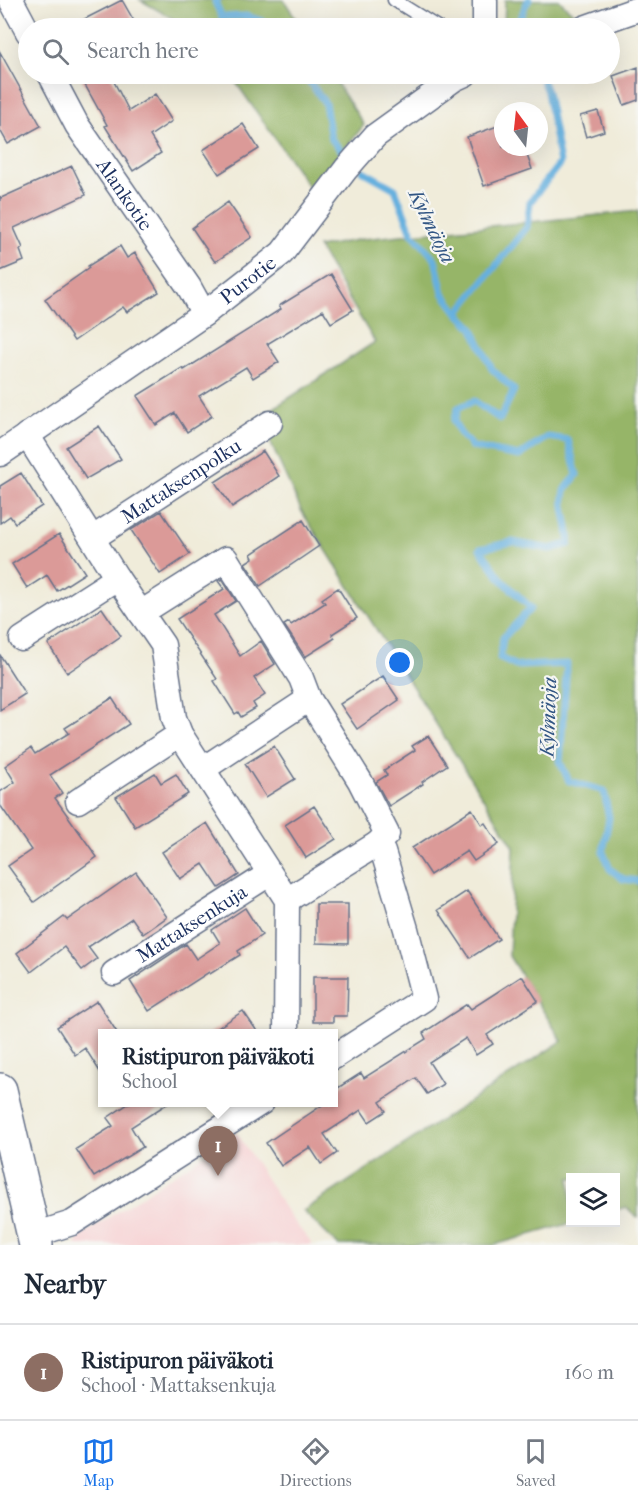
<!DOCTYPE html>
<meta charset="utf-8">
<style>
:root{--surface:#fff;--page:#f6f6f7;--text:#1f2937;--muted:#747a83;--line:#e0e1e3;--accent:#1a73e8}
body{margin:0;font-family:"IM FELL French Canon",serif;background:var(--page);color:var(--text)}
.controls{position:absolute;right:18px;bottom:18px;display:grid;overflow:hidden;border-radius:0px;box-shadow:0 6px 24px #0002}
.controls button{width:54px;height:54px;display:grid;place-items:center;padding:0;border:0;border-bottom:2px solid var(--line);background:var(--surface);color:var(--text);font:30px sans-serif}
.compass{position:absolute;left:494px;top:102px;width:54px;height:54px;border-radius:50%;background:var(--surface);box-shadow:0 6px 24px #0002;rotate:345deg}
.you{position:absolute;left:400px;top:663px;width:21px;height:21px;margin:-15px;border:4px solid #fff;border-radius:50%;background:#1a73e8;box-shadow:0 0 0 9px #1a73e833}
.badge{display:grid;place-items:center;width:39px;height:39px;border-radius:50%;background:var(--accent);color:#fff;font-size:20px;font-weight:700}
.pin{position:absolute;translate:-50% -50px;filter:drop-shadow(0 2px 3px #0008)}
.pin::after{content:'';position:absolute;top:32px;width:21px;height:18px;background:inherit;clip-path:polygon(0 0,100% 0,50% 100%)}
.popup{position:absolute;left:98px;top:1029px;width:240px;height:78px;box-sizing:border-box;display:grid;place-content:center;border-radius:0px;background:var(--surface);filter:drop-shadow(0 2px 4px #0005);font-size:20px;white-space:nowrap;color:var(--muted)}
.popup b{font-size:22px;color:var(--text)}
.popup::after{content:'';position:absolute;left:50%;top:100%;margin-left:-12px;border:12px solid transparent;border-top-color:var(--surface)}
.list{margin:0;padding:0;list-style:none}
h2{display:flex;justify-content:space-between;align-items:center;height:78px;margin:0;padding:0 24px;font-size:26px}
h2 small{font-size:20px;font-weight:400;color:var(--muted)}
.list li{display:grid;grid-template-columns:39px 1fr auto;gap:18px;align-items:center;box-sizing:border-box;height:96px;padding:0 24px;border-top:2px solid var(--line)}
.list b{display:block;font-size:22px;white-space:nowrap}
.list p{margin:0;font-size:20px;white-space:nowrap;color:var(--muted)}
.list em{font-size:20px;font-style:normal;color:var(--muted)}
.icon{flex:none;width:33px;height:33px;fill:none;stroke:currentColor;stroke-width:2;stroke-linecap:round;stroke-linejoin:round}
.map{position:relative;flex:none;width:638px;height:1245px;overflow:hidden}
.search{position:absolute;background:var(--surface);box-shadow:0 6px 24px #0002;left:18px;right:18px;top:18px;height:66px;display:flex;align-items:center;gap:15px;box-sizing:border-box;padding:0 21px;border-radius:33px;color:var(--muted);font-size:22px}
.sheet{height:174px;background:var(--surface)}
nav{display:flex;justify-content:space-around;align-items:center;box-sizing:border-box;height:84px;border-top:2px solid var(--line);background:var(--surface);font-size:16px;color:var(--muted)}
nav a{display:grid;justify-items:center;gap:3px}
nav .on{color:var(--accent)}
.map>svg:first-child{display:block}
</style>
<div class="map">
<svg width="638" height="1245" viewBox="0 0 638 1245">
<rect width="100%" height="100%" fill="#f6f6f2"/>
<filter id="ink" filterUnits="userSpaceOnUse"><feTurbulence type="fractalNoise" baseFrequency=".0167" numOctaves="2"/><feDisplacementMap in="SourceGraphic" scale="12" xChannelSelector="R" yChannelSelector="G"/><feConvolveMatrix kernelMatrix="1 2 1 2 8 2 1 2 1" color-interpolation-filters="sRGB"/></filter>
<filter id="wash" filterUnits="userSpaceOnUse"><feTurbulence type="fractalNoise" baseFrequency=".008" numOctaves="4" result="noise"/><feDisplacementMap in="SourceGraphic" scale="24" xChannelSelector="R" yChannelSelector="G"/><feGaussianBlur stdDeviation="1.35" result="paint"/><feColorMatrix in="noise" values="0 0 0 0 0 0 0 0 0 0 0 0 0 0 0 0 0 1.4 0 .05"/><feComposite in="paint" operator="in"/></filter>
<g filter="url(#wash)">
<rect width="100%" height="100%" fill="#f0ecda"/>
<path fill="#f7cfd1" d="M237 1133 291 1218 313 1245H76L81 1236Z"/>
<path fill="#96b567" stroke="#587262" stroke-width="1.5" d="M140 0H284L302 28H189Z
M505 0H559L574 14 533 28H504Z
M230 74H331L364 125 311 190Z
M638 211V1218L626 1207 616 1210V1178H570L572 1223 494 1245H338L303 1211 562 1041 509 956 514 847 302 512 267 435 257 419 375 342 318 247 363 239Z"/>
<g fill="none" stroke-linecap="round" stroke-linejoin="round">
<path stroke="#66b0de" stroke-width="7" d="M217 0 215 2 222 17 247 16 262 21 264 28
M520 21 525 6 529 0
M291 74 295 77 309 81 325 103 331 139 341 150
M363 171 395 189 412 233 435 259 443 293 458 313 472 327 492 369 514 390 500 419 474 401 458 408 454 421 460 433 472 447 519 456 548 437 568 440 577 475C574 480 567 485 565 491 560 508 571 526 569 544L550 549 512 542 480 549 502 580 531 608 503 638 500 658 516 666 567 664 560 762 569 781 604 791 609 818 603 852 610 869 623 879 638 881
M458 313 527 227 530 202 560 163 547 92 540 74"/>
</g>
<g id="blocks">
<path fill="#db9a98" d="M122 0 138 28H67Z
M0 52 41 126 8 144 0 130Z
M638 67V100L624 105 613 76Z
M79 74H110L129 111 155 94 172 121 150 136 161 153 133 171 105 126 107 125Z
M598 111 604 131 586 137 580 116Z
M243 124 259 149 219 174 203 150Z
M503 124V147H524L532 169 484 186 467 137Z
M72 166 86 195 14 228 23 248 20 250 24 261 0 271V196L1 198Z
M228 202 252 237 215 262 192 228Z
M120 246 127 258 135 253 159 292 127 312 123 307 74 341 45 299 89 268 88 266Z
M331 274 353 310 331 323 323 310 267 344 279 362 253 378 246 367 199 396 212 416 187 432 175 413 156 425 137 396 182 368 184 370 281 309 279 306Z
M99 426 121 459 86 479 66 447Z
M263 451 279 476 232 507 215 482Z
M21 473 42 506 15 523 10 516 0 523V486Z
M161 511 190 554 160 574 131 530Z
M303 520 319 546 260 586 245 563 253 558 251 554Z
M59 534 85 573 57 591 47 575 27 588 12 564Z
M222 579 236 601 214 615 240 656 261 641 275 664 254 678 265 695 253 703 256 708 241 717 238 712 235 714 214 681 217 679 177 619 224 589 218 581Z
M338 588 357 618 332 634 335 638 305 657 284 625 289 622 291 625 325 603 322 599Z
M102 608 121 636 67 673 48 644Z
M0 655 25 694 0 710Z
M383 676 399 700 357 729 340 704Z
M112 698 129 724 50 775 62 793 55 798 97 857 34 902 8 866 31 850 0 805V792L15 782 5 766 31 748 35 754 69 733 65 728Z
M428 736 447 765 422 782 423 784 389 806 376 782 387 775 384 770 415 750 412 746Z
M274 746 295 779 266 797 245 764Z
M155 773 161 783 176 774 188 794 135 827 116 797Z
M314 806 336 839 306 858 285 825Z
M472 809 482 825 485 823 499 844 474 861 467 851 430 875 412 848Z
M207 823 239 875 219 888 203 864 180 879 162 852Z
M136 872 167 917 143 934 132 918 88 947 97 959 82 970 64 947 31 972 17 953 64 917 67 920Z
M467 891 499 939 470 958 438 910Z
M316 904H348V944L316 943Z
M245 908 262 935 238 951 240 955 210 974 209 972 149 1011 130 981 186 944 196 959 220 943 212 930Z
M522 976 538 1001 487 1035 493 1044 476 1055 466 1038 429 1062 443 1084 427 1094 416 1078 380 1102 386 1111 369 1122 361 1110 324 1134 337 1153 321 1164 310 1147 281 1166 266 1143 327 1102H333V1091L361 1073 364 1078 426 1039 423 1033 467 1004 471 1009Z
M313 977H348L347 1016H333V1022H313Z
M97 1001 118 1034H102V1075L85 1048 75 1055 57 1027Z
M243 1011 259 1034H209Z
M131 1102H170L131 1127 143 1147 94 1177 76 1149 113 1126 107 1118Z"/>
</g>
</g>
<g filter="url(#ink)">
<use href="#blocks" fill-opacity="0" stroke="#667189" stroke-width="1.5"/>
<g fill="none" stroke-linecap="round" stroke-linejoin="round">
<defs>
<path id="service" d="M394 0 439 28"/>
<g id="minor">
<path d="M11 0 28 32"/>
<path d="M485 28V0"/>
<path d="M584 28 638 9"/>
<path id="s1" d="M50 74 77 125 189 287 204 314"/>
<path d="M27 435 117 578 163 645 174 718 180 734 287 900 286 1034"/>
<path id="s2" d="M0 454 204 314 282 253 346 169 375 136 454 79 465 74"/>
<path id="s3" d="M93 538 270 423"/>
<path d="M141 613 226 559 301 678 309 699 360 781 387 834 377 844 287 900"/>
<path d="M22 639 117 578"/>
<path d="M203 769 309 699"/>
<path d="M78 801 180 734"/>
<path id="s4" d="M114 973 269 874"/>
<path d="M334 1057 424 999 406 929 383 852 377 844"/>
<path d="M34 1235 72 1223 262 1102"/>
</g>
<path id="secondary" d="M0 1090 36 1245"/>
</defs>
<use href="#service" stroke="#667189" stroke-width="15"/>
<use href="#minor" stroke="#667189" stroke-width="27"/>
<use href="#secondary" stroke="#667189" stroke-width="36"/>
<use href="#service" stroke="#fff" stroke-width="12"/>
<use href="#minor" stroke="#fff" stroke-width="24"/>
<use href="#secondary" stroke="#fff" stroke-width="33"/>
</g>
</g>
<g text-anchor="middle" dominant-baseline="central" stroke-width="4.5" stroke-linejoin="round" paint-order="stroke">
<g font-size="20" fill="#1b2f5e" stroke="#f6f6f2">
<text stroke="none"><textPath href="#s1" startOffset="142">Alankotie</textPath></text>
<text stroke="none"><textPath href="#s2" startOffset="303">Purotie</textPath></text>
<text stroke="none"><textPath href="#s3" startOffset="105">Mattaksenpolku</textPath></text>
<text stroke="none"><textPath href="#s4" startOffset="92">Mattaksenkuja</textPath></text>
</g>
<g font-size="21" font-style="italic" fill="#325684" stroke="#f6f6f2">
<text transform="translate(432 226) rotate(64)">Kylmäoja</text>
<text transform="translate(548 717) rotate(-88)">Kylmäoja</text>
</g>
</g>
</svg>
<div class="controls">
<button><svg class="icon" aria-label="layers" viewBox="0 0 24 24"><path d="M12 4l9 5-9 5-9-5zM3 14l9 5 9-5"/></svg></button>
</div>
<svg class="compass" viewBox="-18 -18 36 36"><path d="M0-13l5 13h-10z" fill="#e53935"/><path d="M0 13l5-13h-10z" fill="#747a83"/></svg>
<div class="you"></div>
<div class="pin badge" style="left:218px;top:1176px;background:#8d6e63">1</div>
<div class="popup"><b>Ristipuron päiväkoti</b>School</div>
<div class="search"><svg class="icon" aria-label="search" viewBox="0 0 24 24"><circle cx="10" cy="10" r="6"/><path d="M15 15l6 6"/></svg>Search here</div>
</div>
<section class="sheet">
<h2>Nearby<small></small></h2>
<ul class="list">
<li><span class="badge" style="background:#8d6e63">1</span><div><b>Ristipuron päiväkoti</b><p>School · Mattaksenkuja</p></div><em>160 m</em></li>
</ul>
</section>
<nav>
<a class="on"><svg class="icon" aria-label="map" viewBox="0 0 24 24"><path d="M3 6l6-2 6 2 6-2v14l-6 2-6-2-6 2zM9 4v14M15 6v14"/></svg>Map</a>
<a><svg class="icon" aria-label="directions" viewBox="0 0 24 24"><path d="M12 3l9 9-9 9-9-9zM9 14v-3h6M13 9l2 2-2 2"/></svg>Directions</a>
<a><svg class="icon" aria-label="saved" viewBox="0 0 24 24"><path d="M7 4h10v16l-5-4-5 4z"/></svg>Saved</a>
</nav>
